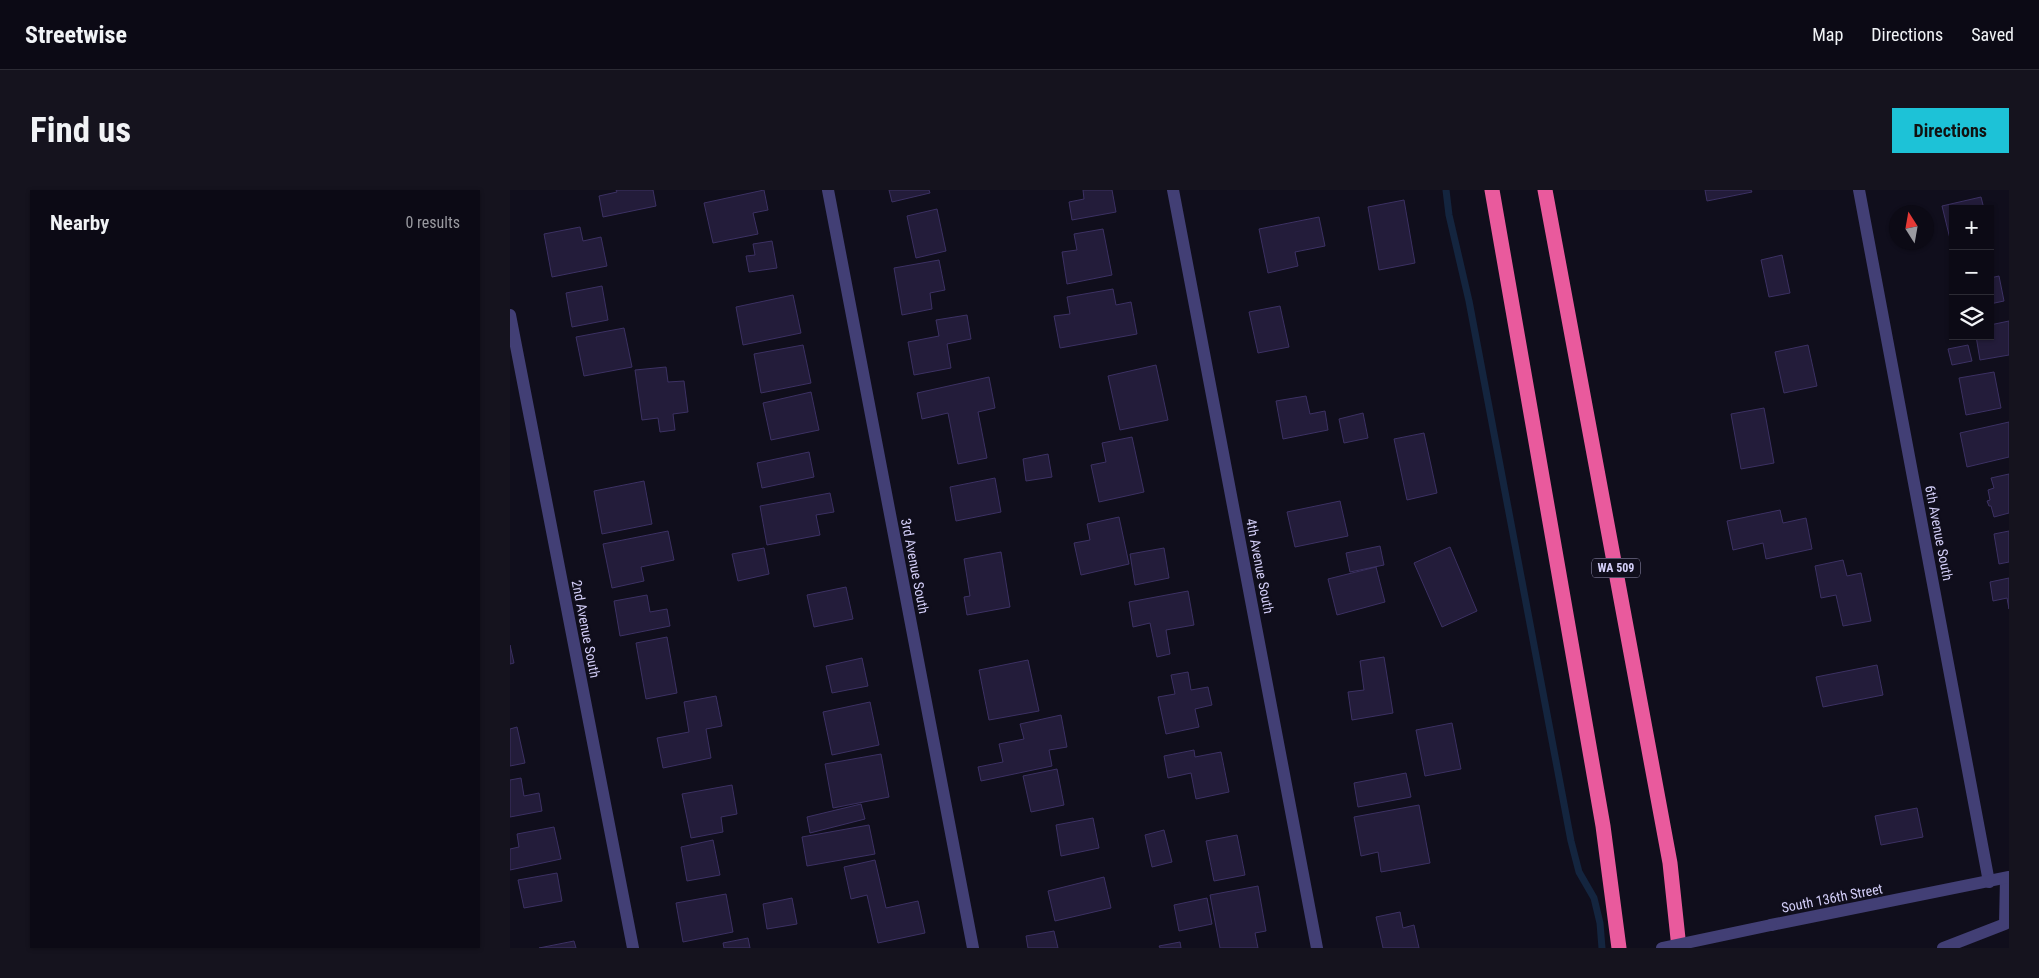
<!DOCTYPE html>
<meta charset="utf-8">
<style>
:root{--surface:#0c0a15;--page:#15131e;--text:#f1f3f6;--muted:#9a9aa0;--line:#2c2b34;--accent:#1dc2d7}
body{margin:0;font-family:"Roboto Condensed",sans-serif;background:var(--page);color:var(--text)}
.controls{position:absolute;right:15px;top:15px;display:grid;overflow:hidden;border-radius:0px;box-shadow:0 1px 4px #0004}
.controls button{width:45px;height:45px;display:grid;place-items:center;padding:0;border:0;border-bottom:1px solid var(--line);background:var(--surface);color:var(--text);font:25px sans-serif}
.compass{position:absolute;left:1379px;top:15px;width:45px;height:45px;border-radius:50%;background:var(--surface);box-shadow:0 1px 4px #0004;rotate:349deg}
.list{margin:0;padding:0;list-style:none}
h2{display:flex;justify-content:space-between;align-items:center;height:65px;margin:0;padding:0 20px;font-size:21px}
h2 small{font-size:16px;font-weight:400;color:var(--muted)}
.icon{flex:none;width:28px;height:28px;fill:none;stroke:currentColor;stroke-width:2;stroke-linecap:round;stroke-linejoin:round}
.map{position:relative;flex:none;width:1499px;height:758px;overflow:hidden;border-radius:0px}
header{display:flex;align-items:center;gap:30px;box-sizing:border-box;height:70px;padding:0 25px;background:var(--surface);border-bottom:1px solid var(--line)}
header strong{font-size:24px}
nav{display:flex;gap:28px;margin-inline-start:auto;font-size:18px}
.intro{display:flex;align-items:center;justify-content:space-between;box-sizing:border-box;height:120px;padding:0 30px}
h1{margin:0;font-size:35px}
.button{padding:12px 22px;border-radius:0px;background:var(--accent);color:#111;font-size:18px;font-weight:700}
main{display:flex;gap:30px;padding:0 30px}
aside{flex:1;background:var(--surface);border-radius:0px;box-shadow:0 1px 4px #0004}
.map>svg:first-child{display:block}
</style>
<header>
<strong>Streetwise</strong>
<nav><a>Map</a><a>Directions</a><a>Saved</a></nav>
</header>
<div class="intro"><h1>Find us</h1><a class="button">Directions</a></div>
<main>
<aside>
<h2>Nearby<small>0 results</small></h2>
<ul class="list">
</ul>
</aside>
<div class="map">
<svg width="1499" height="758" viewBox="0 0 1499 758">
<rect width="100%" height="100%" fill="#100e1c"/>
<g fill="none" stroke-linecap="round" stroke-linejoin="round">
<path stroke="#14253f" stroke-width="7" d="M936 0 939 25 959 111 1061 651 1069 682 1084 708 1090 733 1092 758"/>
</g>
<path fill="#231c3a" stroke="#3c3163" d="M106 0H143L146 16 93 27 89 6 107 2Z
M254 0 258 20 243 23 248 44 203 53 194 13Z
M379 0H419L420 3 382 12Z
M573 0H602L606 22 562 30 559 12 574 9Z
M1195 0H1241L1242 2 1197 11Z
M1471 7 1474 19H1443V61L1432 16Z
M894 10 905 73 869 80 858 17Z
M427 19 436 61 406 68 397 26Z
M809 27 815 56 785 62 788 76 758 83 749 39Z
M70 37 73 51 91 47 97 76 42 87 34 44Z
M593 39 602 85 557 94 552 62 567 60 564 44Z
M262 51 267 78 239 82 236 66 245 65 243 54Z
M1272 65 1280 103 1259 107 1251 70Z
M429 70 435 100 420 103 422 119 392 125 384 78Z
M1489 86 1494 111 1480 114V88Z
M92 96 98 130 62 137 56 103Z
M603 99 606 115 621 112 627 144 550 158 544 126 560 124 557 107Z
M283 105 291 143 233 155 226 117Z
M770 116 779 157 748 163 739 122Z
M457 125 461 149 437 154 441 178 404 185 398 152 429 146 426 130Z
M1499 131V165L1470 170 1466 146H1480V135Z
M114 138 122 177 74 186 66 147Z
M293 155 301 193 251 203 244 164Z
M1298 155 1307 196 1274 203 1265 162Z
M1458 155 1462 171 1442 175 1438 159Z
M646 175 658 230 610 240 598 186Z
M156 177 158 192 174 191 178 222 163 224 165 240 150 242 148 228 132 230 125 180Z
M1484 182 1491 218 1456 225 1449 188Z
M479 187 485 218 468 222 477 268 448 274 438 223 412 229 407 203Z
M301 202 309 240 261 250 253 213Z
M796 206 800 224 815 221 818 240 773 249 766 211Z
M1254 218 1264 273 1231 279 1221 224Z
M853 223 858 248 834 253 829 229Z
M1499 232V267L1457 277 1450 243Z
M914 243 927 303 897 310 884 249Z
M622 247 634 302 589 312 581 275 596 272 592 253Z
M299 262 304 287 252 298 247 273Z
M538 264 542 287 516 291 513 269Z
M1499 284V323L1484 327 1481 316H1479L1477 311 1480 310 1478 300 1484 298 1481 288Z
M485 288 491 322 446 331 440 297Z
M134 291 142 334 92 344 84 301Z
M320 303 324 322 306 325 310 345 257 355 250 316Z
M830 311 838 346 785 357 777 322Z
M1270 320 1273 333 1296 328 1302 359 1256 369 1253 353 1223 360 1217 331Z
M609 327 619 374 571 385 564 353 580 350 577 334Z
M158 341 164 370 131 377 134 391 102 398 93 354Z
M1499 341V372L1489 374 1484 344Z
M870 356 874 375 840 382 836 363Z
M940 357 967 421 932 437 904 373Z
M254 358 259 384 228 391 222 364Z
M654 358 659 388 625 395 620 364Z
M491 362 500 417 457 425 454 407 460 406 454 369Z
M1333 370 1337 386 1351 383 1361 431 1333 436 1326 405 1311 408 1305 376Z
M866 377 875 412 827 425 818 389Z
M1499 388V419L1497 408 1483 411 1480 392Z
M336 397 343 429 304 437 297 405Z
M678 401 684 435 656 440 660 464 647 467 640 433 623 437 619 412Z
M137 405 140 422 157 419 160 436 110 446 104 411Z
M157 447 167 503 136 509 126 453Z
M0 455 4 473 0 474Z
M874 467 883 523 842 530 838 502 854 500 850 471Z
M352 468 358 496 322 503 316 476Z
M518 470 529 521 479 530 469 480Z
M1367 475 1373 505 1313 517 1306 487Z
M678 482 681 500 698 497 702 515 685 519 689 537 656 544 648 507 665 504 661 485Z
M206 506 212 536 196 539 201 568 153 578 147 548 179 542 174 512Z
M360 512 369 555 322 565 313 522Z
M551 525 557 557 539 560 542 576 471 591 468 577 493 572 489 554 514 549 510 534Z
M942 533 951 579 915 586 906 540Z
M7 537 15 573 0 576V539Z
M684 560 685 567 711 562 719 602 686 609 681 583 658 588 654 566Z
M371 564 379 607 323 618 315 574Z
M547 579 554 615 521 622 513 586Z
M896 583 901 607 848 617 844 593Z
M11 588 14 606 29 603 32 621 0 627V590Z
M222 595 227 624 211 627 213 642 181 648 172 604Z
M351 614 355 629 300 643 297 627Z
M909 615 920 673 871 682 868 662 851 666 844 627Z
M1407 618 1413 647 1371 655 1365 626Z
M583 628 589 658 551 666 546 635Z
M359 635 365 664 297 676 292 647Z
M44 637 51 669 0 680V659L9 657 7 644Z
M654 640 662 672 642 677 635 645Z
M727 645 735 685 704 691 696 651Z
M203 650 210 685 177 691 171 657Z
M365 670 376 718 408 711 415 743 368 753 357 705 341 709 334 677Z
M47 683 52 711 14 718 8 690Z
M594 687 601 718 545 731 538 701Z
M748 696 756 741 745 743 748 758H710L700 705Z
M216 704 223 742 173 752 166 713Z
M282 708 287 734 257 739 253 714Z
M697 708 702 734 669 741 664 715Z
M890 722 893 738 904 735 909 758H873L866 727Z
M544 741 548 758H518L516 746Z
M238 748 240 758H214L213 753Z
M64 751 66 758H29Z
M670 752 671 758H650L649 756Z"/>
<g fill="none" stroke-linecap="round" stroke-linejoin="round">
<path stroke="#423f75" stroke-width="12" d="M1433 758 1495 734 1496 688"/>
<path stroke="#423f75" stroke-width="12" d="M318 0 463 758
M1349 0 1479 692
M0 125 123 758"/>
<path stroke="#423f75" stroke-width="12" d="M663 0 807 758
M1261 735 1499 687"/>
<path stroke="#e95a9d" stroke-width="15" d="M982 0 1093 636 1109 758
M1035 0 1160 673 1169 758"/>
<path stroke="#423f75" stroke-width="12" d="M1152 758 1261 735"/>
</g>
<g text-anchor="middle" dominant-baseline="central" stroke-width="5" stroke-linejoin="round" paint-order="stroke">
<rect fill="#100e1c" stroke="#9995b7" stroke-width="1" x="1082" y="368.5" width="48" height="19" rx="4"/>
<g font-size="12" font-weight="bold" fill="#d4cff9">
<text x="1106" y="378">WA 509</text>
</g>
<g font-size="14" fill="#d4cff9" stroke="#100e1c">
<text transform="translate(1429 343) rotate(79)">6th Avenue South</text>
<text transform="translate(405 376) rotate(79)">3rd Avenue South</text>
<text transform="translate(750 376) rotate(79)">4th Avenue South</text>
<text transform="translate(76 439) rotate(79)">2nd Avenue South</text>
<text transform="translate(1322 708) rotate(-11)">South 136th Street</text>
</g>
</g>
</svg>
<div class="controls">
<button>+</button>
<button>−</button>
<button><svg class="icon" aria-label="layers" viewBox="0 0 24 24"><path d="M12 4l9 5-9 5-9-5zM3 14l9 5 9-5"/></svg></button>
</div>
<svg class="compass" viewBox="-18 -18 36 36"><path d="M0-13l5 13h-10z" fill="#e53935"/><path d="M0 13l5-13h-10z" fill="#9a9aa0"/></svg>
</div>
</main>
